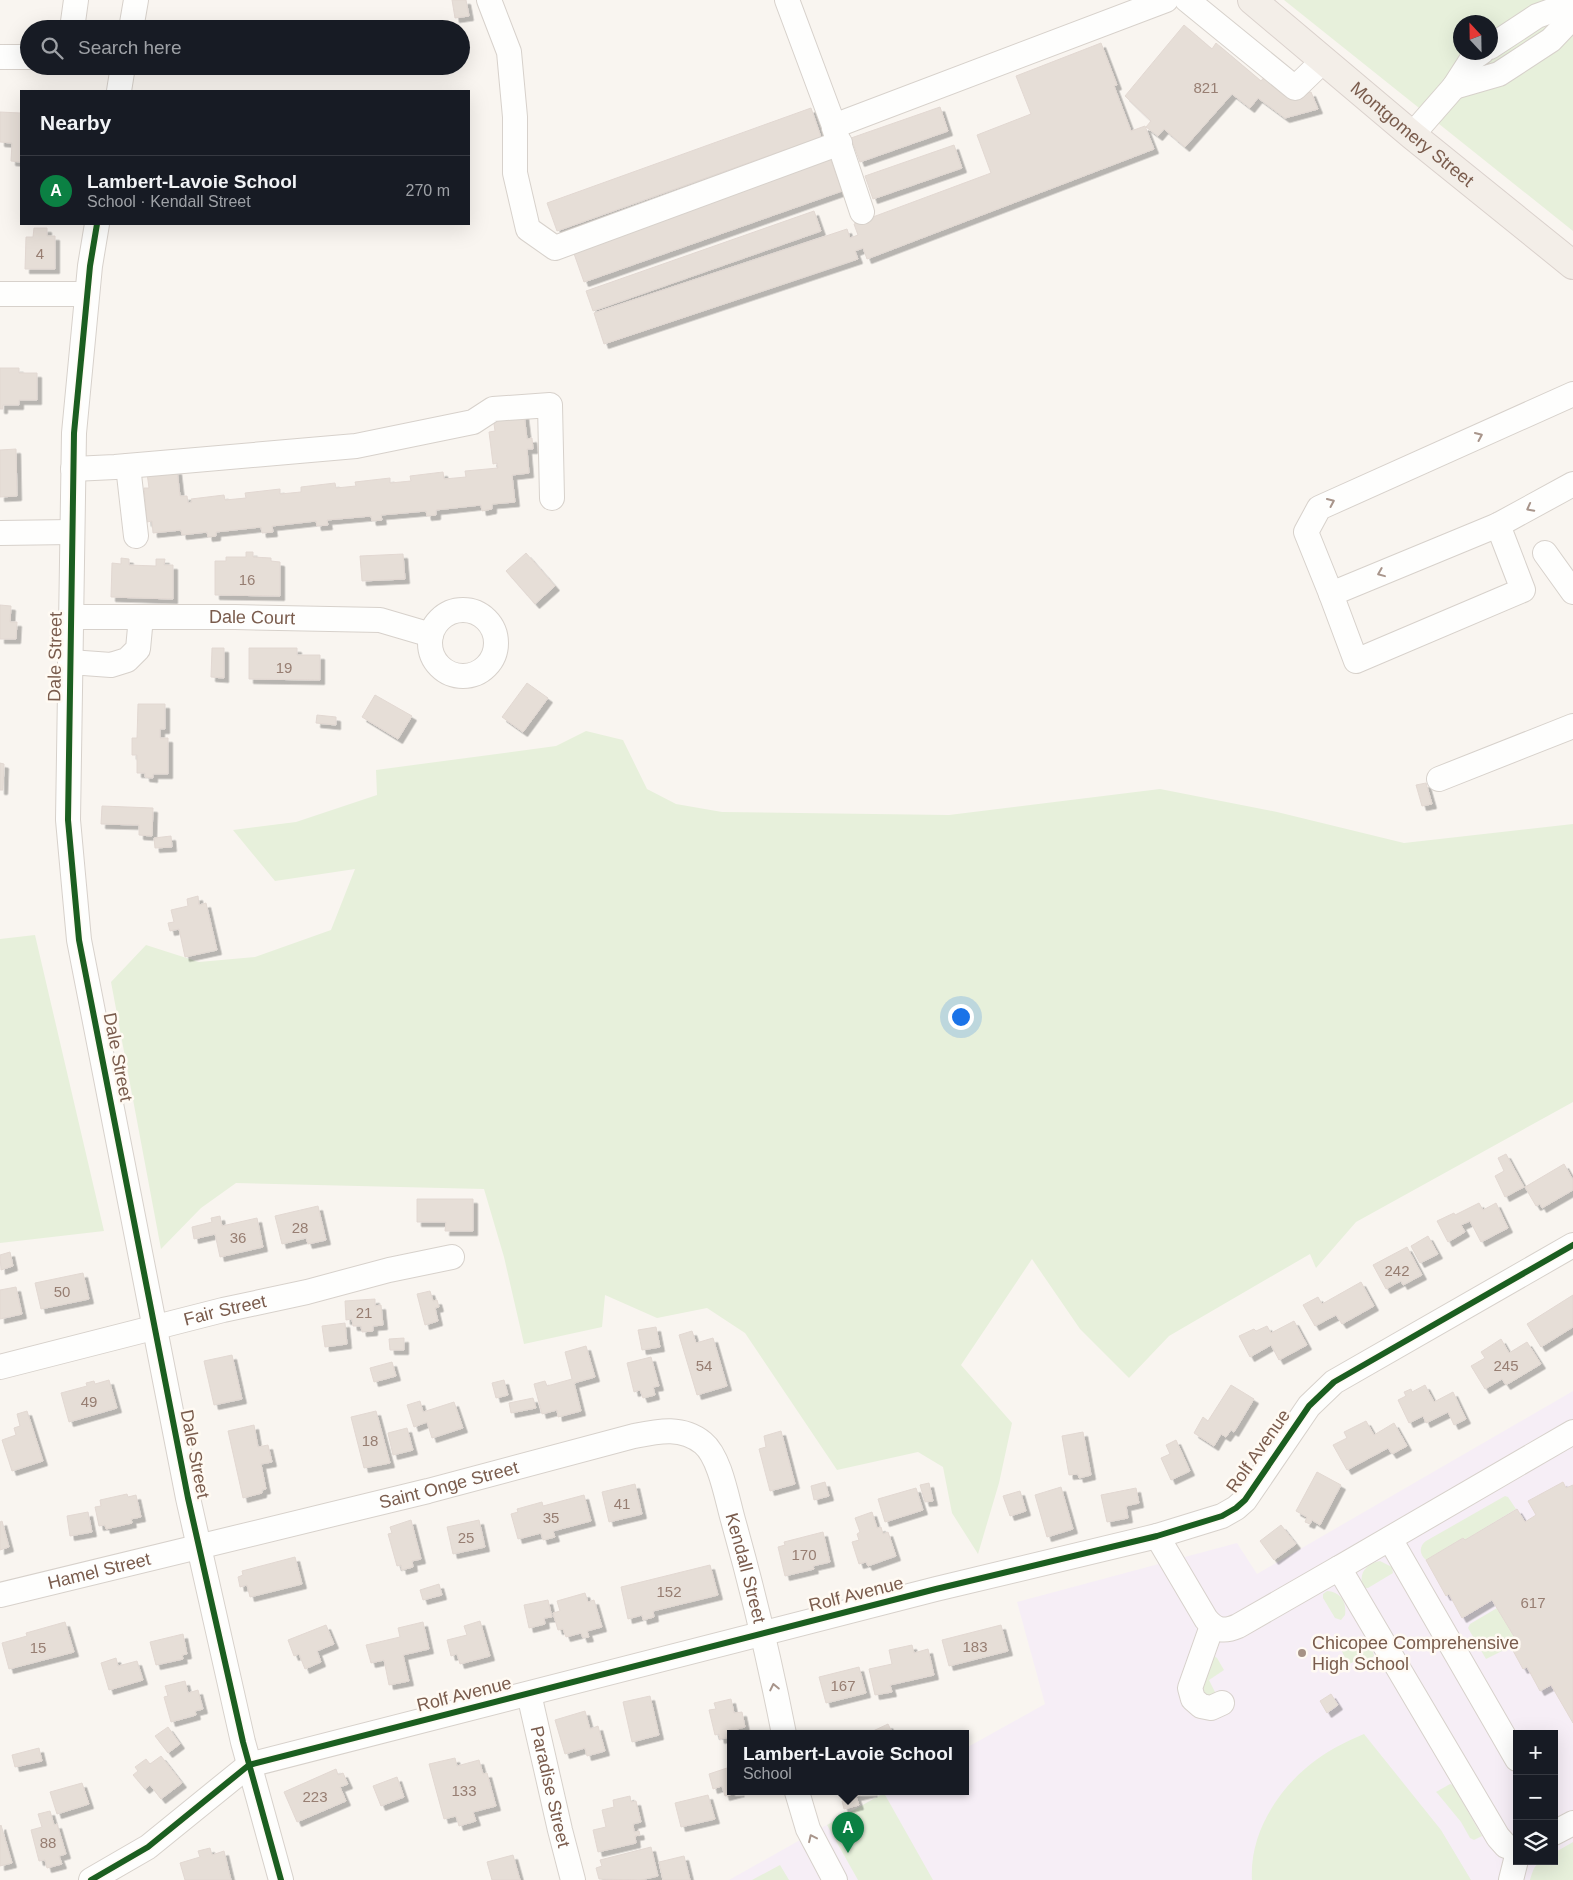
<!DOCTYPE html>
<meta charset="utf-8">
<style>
:root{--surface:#171b24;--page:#20242c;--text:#f1f3f6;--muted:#9ea1a6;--line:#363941;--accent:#0b8043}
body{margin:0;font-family:Helvetica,sans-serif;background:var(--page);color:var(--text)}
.controls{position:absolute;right:15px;bottom:15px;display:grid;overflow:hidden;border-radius:0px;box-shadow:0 5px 20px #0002}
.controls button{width:45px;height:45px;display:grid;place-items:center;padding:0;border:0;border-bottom:1px solid var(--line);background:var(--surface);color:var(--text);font:25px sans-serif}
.compass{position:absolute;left:1453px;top:15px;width:45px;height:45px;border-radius:50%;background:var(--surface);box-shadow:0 5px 20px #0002;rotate:338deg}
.you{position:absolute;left:960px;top:1016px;width:18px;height:18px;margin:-12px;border:4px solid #fff;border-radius:50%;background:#1a73e8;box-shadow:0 0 0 8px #1a73e833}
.badge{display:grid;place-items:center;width:32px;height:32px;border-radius:50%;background:var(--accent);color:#fff;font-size:16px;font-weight:700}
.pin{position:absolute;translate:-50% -41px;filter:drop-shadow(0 1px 2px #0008)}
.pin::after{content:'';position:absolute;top:26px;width:18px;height:15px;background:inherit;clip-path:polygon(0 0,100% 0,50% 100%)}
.popup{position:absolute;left:727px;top:1730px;width:242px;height:65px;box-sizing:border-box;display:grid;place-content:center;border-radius:0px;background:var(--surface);filter:drop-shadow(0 1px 4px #0005);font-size:16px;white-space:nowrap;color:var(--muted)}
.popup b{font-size:19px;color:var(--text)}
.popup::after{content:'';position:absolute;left:50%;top:100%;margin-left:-10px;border:10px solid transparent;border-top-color:var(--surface)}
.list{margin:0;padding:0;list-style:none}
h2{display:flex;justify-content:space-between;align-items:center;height:65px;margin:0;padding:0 20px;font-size:21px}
h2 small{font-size:16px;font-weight:400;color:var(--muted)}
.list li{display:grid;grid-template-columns:32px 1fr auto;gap:15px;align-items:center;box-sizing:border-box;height:70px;padding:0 20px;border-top:1px solid var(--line)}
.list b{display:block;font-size:19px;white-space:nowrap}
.list p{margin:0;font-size:16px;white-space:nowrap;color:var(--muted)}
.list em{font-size:16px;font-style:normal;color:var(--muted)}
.icon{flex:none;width:28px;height:28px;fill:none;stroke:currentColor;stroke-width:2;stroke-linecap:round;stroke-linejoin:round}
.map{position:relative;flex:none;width:1573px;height:1880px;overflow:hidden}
.search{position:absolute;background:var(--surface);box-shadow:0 5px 20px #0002;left:20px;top:20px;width:450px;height:55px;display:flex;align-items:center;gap:12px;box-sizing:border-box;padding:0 18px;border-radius:28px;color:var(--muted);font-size:19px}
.panel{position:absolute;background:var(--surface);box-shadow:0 5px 20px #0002;left:20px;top:90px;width:450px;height:135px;border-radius:0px}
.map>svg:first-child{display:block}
</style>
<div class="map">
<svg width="1573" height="1880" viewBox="0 0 1573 1880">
<defs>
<filter id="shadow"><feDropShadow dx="4.5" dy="4.5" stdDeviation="0" flood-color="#0004"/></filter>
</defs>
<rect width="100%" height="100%" fill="#f9f5f0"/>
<path fill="#f6eef6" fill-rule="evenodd" d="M1573 1391V1880H729L885 1792H966V1748L1045 1704 1017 1602 1237 1543 1257 1574ZM1517 1734H1554V1861H1517Z"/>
<path fill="#e7f0db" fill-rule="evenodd" d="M1284 0H1573V231ZM1460 22H1490V52H1460Z
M586 731 623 740 647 789 676 804 722 812 949 815 1160 789 1277 812 1404 843 1573 824V1102L1356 1222 1316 1268 1310 1254 1169 1336 1129 1378 1080 1329 1032 1259 961 1365 1012 1423 999 1483 978 1554 952 1513 943 1467 918 1452 837 1470 745 1333 707 1308 657 1318 605 1295 602 1327 524 1344 504 1257 484 1189 236 1183 201 1208 161 1249 111 982 146 945 199 962 255 957 331 930 355 869 275 881 233 830 296 822 377 795 376 770 556 746Z
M35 935 104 1231 0 1243V939Z
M1505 1496 1508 1497 1516 1509 1465 1540 1463 1538 1426 1560C1419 1554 1419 1546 1426 1541Z
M1380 1561 1392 1567 1393 1573 1368 1588H1364C1357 1575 1366 1563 1380 1561Z
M1327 1591C1340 1592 1347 1601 1345 1615L1341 1620 1335 1618 1323 1598V1594Z
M1497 1608 1518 1643 1486 1659 1468 1628 1470 1624Z
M1352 1644 1368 1647 1373 1651 1374 1656 1362 1665 1358 1659 1348 1665 1341 1649 1344 1646Z
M1214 1656 1217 1658 1224 1670 1209 1680 1216 1694 1208 1698 1198 1690Z
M1364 1734 1441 1830 1471 1880H1252C1249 1833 1279 1787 1316 1760 1331 1749 1347 1741 1364 1734Z
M1450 1784 1453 1785 1482 1836 1474 1840 1470 1838 1461 1822 1438 1794 1436 1792Z
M884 1793 933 1880H858L827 1825Z
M1573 1842V1880H1530C1535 1863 1537 1861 1554 1861V1853Z
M780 1865 789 1880H752Z"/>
<path fill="#e6ded7" stroke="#e2d8d2" filter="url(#shadow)" d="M452 0H466L469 16 455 18Z
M1184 25 1212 49 1216 43 1261 81 1266 75 1292 97 1311 92 1318 109 1285 118 1258 98 1250 108 1232 94 1185 147 1164 129 1158 136 1146 127 1151 121 1125 96Z
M1101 43 1117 85 1114 86 1131 131 1145 126 1154 149 867 259 863 248 855 251 858 259 604 344 594 313 847 229 850 238 858 235 854 224 991 173 977 135 1031 114 1016 76Z
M940 107 948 131 860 162 851 138Z
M811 108 821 137 557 231 547 203Z
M0 112 21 113V162L11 161 12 143 0 142Z
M954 145 962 168 873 199 865 176Z
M830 157 842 191 584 282 572 248Z
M814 211 821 231 593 311 586 291Z
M34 228H47V236H55V269H25L26 237H33Z
M0 368H19V373H37V400H19V405H3V409H0Z
M524 414 527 439 532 438 533 449H527L529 473 512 475 515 502 492 504V509L482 511 481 505 436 510V515L427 516 426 511 381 515 382 520 372 521 371 516 327 520 328 525 317 526 316 521 272 526 273 532 262 533 261 527 216 532V536L208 537 207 532 182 535 181 530 153 533 152 521 147 522 144 488H149L147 473 177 470 180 496H187L188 503 192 502 191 499 224 495 225 500 246 498 245 493 280 489V494L301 492V487L335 483 336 488 356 486 355 482 390 478V483L411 481 410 476 443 472 444 479 466 477 465 471 498 468 497 463 493 464 489 432 495 431 493 417Z
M16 449 17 496 0 497V450Z
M246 552H253V557L271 558V561L280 562V596L215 595V561H226V557H246Z
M526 553 555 586 535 604 506 571Z
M403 554 405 579 362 581 360 556Z
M121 558 129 559V565L156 566V559H165L164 565H173V599L111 597 112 563 121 564Z
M0 605 11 606 10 622H17L16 639H0Z
M212 648H224V678L211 677Z
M249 648H297V655H320V680L249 679Z
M527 683 548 698 523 732 502 717Z
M375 695 412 716 398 739 362 717Z
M138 704H165V729H160V738H168V774H153V778L145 777V773H137V755H132V738H137Z
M317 715 336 717V725L316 723Z
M0 763 4 764 3 790H0Z
M1426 783 1432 804 1422 806 1416 785Z
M102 806 153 808 152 836 139 835V825L101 824Z
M171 836 172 847 155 848 154 838Z
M198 896 199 905 206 903 217 950 185 957 179 929 170 931 168 923 174 922 171 910 188 906 187 899Z
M1506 1154 1524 1187 1505 1197 1495 1176 1504 1171 1498 1158Z
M1564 1164 1573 1180V1190L1542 1208 1540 1204 1536 1206 1525 1187Z
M417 1199H473V1231H445L446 1222H417Z
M1479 1203 1483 1210 1496 1203 1508 1228 1481 1242 1470 1221 1461 1225 1465 1232 1448 1242 1437 1221 1454 1213 1455 1215Z
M318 1206 326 1240 308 1244 306 1238 282 1244 275 1216Z
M220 1216 222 1226 257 1218 263 1247 220 1257 215 1234 194 1239 192 1227 212 1222 211 1218Z
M1428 1236 1438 1254 1420 1263 1411 1246Z
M1407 1247 1422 1275 1403 1285 1401 1281 1386 1289 1373 1265Z
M10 1252 13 1266 1 1270 0 1255Z
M83 1273 89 1299 41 1309 35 1283Z
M1361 1282 1374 1306 1342 1324 1336 1315 1315 1326 1303 1305 1318 1297 1322 1304Z
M16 1287 22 1314 0 1319V1290Z
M430 1291 433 1301 437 1300 439 1307 435 1308 438 1321 425 1325 417 1294Z
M1573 1295V1327L1541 1347 1527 1324Z
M375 1299V1306L381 1305 383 1325 373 1326V1331L362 1332 361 1326H353L352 1319 346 1320 345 1301Z
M1294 1321 1307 1345 1279 1360 1271 1345 1250 1357 1239 1336 1254 1329 1256 1331 1267 1326 1271 1333Z
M345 1323 347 1344 325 1347 322 1326Z
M656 1327 660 1347 642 1350 638 1330Z
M692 1331 696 1343 713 1338 727 1386 697 1395 679 1335Z
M404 1338V1350H390L389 1339Z
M1501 1339 1509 1353 1527 1342 1541 1364 1506 1385 1502 1379 1485 1389 1471 1366 1485 1358 1481 1352Z
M586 1346 595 1377 574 1383 581 1411 558 1417 557 1410 542 1414 534 1384 545 1381 547 1386 572 1379 565 1352Z
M232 1355 242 1399 214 1405 204 1361Z
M651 1357 659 1386 653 1387 655 1395 643 1398 640 1390 634 1392 627 1363Z
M392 1362 396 1376 374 1382 370 1368Z
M109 1380 117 1408 69 1422 61 1393 87 1386 86 1383 94 1381 95 1384Z
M504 1380 508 1395 496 1398 492 1383Z
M1231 1385 1254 1399 1234 1432 1231 1430 1226 1437 1221 1434 1214 1446 1194 1433 1203 1417 1208 1421Z
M1425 1385 1434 1402 1453 1392 1466 1419 1454 1425 1448 1412 1426 1423 1423 1416 1409 1423 1398 1400 1406 1396 1404 1392 1411 1389 1412 1392Z
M533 1398 536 1408 511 1413 509 1403Z
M420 1401 423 1412 454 1402 463 1428 432 1438 427 1422 414 1427 407 1405Z
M27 1411 43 1461 12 1471 2 1440 16 1435 14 1428 20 1426 17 1414Z
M376 1411 390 1463 364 1468 351 1417Z
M1366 1421 1374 1435 1394 1423 1407 1446 1392 1454 1388 1448 1347 1470 1333 1445 1347 1438 1344 1432Z
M254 1425 258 1447 268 1445 272 1462 261 1464 266 1489 262 1490V1493L243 1498 228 1431Z
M407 1428 413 1450 393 1455 388 1433Z
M781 1431 795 1484 770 1491 759 1449 766 1447 764 1436Z
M1083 1432 1091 1475 1079 1478 1078 1474 1069 1475 1062 1436Z
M1176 1440 1190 1471 1171 1480 1161 1458 1170 1454 1166 1445Z
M1317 1472 1341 1485 1320 1525 1312 1520 1310 1524 1305 1522 1307 1517 1296 1511Z
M825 1482 829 1496 814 1500 811 1486Z
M1563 1482 1566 1488 1573 1485V1723L1551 1685 1540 1691 1527 1667 1523 1669 1511 1647 1518 1643 1492 1600 1462 1618 1449 1594 1446 1596 1426 1560 1463 1538 1465 1540 1517 1509 1525 1522 1536 1515 1528 1501Z
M929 1483 933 1501 925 1502 920 1485Z
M635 1484 642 1514 609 1522 602 1492Z
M1061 1487 1073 1529 1047 1537 1035 1495Z
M916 1488 923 1510 885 1522 878 1499Z
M1136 1488 1139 1503 1126 1506 1128 1518 1107 1522 1101 1495Z
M1020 1491 1026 1511 1010 1516 1003 1496Z
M127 1494 128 1497 136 1495 141 1517 131 1519 132 1523 106 1529 105 1525 99 1526 95 1507 101 1506 100 1500Z
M584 1495 591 1521 553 1531 555 1537 543 1540 541 1533 518 1539 511 1514 518 1512 517 1509 542 1502 543 1506Z
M88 1512 92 1532 70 1536 67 1516Z
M872 1512 877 1528 881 1527 883 1534 888 1532 896 1556 868 1566 866 1562 859 1564 852 1542 859 1540 857 1534 860 1532 855 1518Z
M411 1520 421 1559 412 1561 413 1567 402 1570 401 1565 397 1566 388 1534 392 1533 390 1527Z
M479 1520 485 1547 453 1554 447 1527Z
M2 1521 9 1547 0 1550V1522Z
M1281 1525 1296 1544 1274 1560 1260 1541Z
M823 1532 830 1562 813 1566 814 1569 785 1576 778 1547 785 1545 784 1542Z
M295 1557 302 1584 250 1597 247 1585 240 1587 238 1577 243 1575 242 1571Z
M710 1565 718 1595 653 1611 654 1617 643 1620 642 1615 628 1619 621 1587Z
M439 1584 442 1595 423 1600 420 1590Z
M585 1593 588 1602 594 1600 602 1627 587 1631 589 1637 583 1638 581 1633 566 1637 563 1629 558 1630 553 1613 560 1611 557 1601Z
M548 1600 552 1617 544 1618 545 1624 529 1628 524 1605Z
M480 1621 490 1656 460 1664 457 1654 451 1656 447 1640 467 1635 464 1626Z
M65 1622 74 1652 9 1669 2 1643 27 1636 26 1633Z
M423 1622 429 1649 403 1655 409 1681 389 1685 384 1660 371 1663 366 1645 400 1637 398 1628Z
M326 1625 334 1644 317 1651 321 1662 305 1669 299 1654 294 1656 288 1640Z
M1001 1625 1008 1651 949 1666 942 1640Z
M183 1634 187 1654 182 1655 183 1659 156 1665 150 1642Z
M912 1645 914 1653 928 1649 934 1675 890 1685 892 1692 875 1695 869 1669 892 1664 889 1650Z
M116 1658 118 1666 137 1661 143 1680 109 1690 101 1663Z
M859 1667 866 1693 826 1703 819 1677Z
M185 1681 188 1693 198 1690 203 1709 195 1711 196 1715 171 1722 164 1697 168 1696 165 1686Z
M1331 1694 1338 1705 1327 1713 1320 1701Z
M650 1696 659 1735 632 1742 623 1702Z
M731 1699 734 1713 742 1712 745 1727 737 1729 738 1734H730V1737L720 1739 719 1734 715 1735 709 1710 716 1709 714 1703Z
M585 1711 590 1729 598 1726 605 1751 587 1756 585 1748 565 1754 555 1720Z
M888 1724 893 1734H875L873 1731Z
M168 1727 180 1744 168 1753 155 1736Z
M39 1748 42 1761 15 1767 12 1755Z
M161 1756 182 1783 161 1799 150 1785 145 1789 133 1775 138 1771 135 1767 146 1759 150 1764Z
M455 1758 457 1766 479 1760 483 1774 487 1773 496 1806 473 1812 476 1821 459 1826 456 1816 444 1819 429 1764Z
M730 1767V1792H740L725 1796 722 1786 713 1789 709 1774Z
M336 1769 338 1775 343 1773 348 1784 340 1787 346 1801 297 1822 284 1792Z
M397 1777 404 1797 381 1806 373 1786Z
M82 1783 89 1804 57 1814 50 1792Z
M843 1792H873L856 1796 859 1805 844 1809 842 1801 845 1800Z
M708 1795 715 1819 681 1827 675 1803Z
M630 1796 631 1802 636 1801 641 1822 633 1824 634 1832 639 1831 640 1835 635 1836 636 1843 598 1852 593 1830 606 1827 602 1810 614 1807 613 1800Z
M50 1811 54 1825 57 1824 66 1854 59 1856 62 1864 47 1868 45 1860 39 1861 31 1830 42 1827 38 1814Z
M1 1825 12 1863 0 1866V1826Z
M651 1847 658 1876 641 1880 599 1879 596 1868 602 1866 600 1860Z
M210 1848 212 1855 224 1851 231 1880H185L180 1863 200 1857 198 1851Z
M513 1855 520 1880H492L487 1862Z
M684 1856 690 1880H663L659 1862Z"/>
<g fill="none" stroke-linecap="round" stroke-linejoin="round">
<defs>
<g id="minor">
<path d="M489 0 509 52 515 117V173L528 229 555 248 840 143"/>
<path d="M787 0 834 126 1166 0"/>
<path d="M1187 0 1295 88 1324 60"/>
<path d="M72 29 76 0"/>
<path d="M131 29 136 0"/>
<path d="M1490 47 1537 16 1573 3"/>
<path d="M1482 52 1472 59 1454 87 1499 74 1551 40 1573 17"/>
<path d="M0 57H29"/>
<path d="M119 91 123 66"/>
<path d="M834 128 862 212"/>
<path d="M1412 135 1454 87"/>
<path d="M97 224 90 266 74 433 68 820 79 940 188 1498 243 1742 281 1880"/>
<path d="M0 294H87"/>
<path d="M1573 394 1319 508 1306 532 1331 594 1498 525 1573 484"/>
<path d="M128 466 136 536"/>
<path d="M73 469 115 467 356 446 473 422 493 409 550 405 552 498"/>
<path d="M0 533 72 532"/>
<path d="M1545 553 1573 592"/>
<path d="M1331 594 1356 661 1523 590 1498 525"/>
<circle cx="463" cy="643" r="33"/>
<path id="s1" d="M71 617H235L380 620 431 635"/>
<path d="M70 662 111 665 127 660 138 649 141 617"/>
<path d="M1439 779 1573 726"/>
<path id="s2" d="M0 1367 223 1310 307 1292 389 1270 452 1257"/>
<path d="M1157 1536 1206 1619C1216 1631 1224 1632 1238 1626L1339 1568 1498 1837 1506 1846 1517 1849"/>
<path d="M1390 1539 1517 1759"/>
<path d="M1339 1568 1573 1432"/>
<path id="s3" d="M0 1595 428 1491 634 1436C659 1431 682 1426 703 1443 720 1457 727 1499 733 1520 753 1591 770 1662 784 1734"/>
<path d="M1212 1626 1190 1688 1193 1699 1201 1706 1211 1708 1222 1703"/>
<path id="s4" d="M529 1694 560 1830 573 1880"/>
<path d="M797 1792 808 1829 835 1880"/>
<path d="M1554 1833 1573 1823"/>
<path d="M91 1880 148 1847 249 1765 936 1589 1157 1536 1222 1516 1236 1508 1245 1500 1309 1406 1334 1382 1573 1245"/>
<path d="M1511 1880 1517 1856"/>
</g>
<g id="major">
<path id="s5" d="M1252 0 1412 135 1573 265"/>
</g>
</defs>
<use href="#minor" stroke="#d7d1cb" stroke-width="26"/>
<use href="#major" stroke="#dad1cc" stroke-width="30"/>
<use href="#minor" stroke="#fefefd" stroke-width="24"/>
<use href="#major" stroke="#f3eee8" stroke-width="28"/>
<defs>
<path id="cycleway" d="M97 224 90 266 74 433 68 820 79 940 188 1498 243 1742 281 1880
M91 1880 148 1847 249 1765 936 1589 1157 1536 1222 1516 1236 1508 1245 1500 1309 1406 1334 1382 1573 1245"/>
</defs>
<use href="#cycleway" stroke="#fffaf3" stroke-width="9"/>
<use href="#cycleway" stroke="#1b5e20" stroke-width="6"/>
</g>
<defs><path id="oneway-chevron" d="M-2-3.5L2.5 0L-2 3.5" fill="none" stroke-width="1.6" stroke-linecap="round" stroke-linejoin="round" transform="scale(1.25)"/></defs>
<g stroke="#a8958b">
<use href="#oneway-chevron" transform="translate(1479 436) rotate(-24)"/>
<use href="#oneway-chevron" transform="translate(1331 502) rotate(-24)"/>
<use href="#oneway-chevron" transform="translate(1530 508) rotate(152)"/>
<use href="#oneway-chevron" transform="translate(1381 573) rotate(158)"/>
<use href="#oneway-chevron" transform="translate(774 1687) rotate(-102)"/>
<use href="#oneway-chevron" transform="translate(812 1838) rotate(-115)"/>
</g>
<circle fill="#a69286" stroke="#fffaf3" stroke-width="2" cx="1302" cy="1653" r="5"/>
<g text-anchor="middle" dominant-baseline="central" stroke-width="5" stroke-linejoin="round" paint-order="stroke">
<g font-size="15" fill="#977e72">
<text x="1206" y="87">821</text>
<text x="40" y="253">4</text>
<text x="247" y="579">16</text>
<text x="284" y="667">19</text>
<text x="300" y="1227">28</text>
<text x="238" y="1237">36</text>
<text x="1397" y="1270">242</text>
<text x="62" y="1291">50</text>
<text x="364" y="1312">21</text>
<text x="704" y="1365">54</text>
<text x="1506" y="1365">245</text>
<text x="89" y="1401">49</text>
<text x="370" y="1440">18</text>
<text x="622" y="1503">41</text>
<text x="551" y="1517">35</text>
<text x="466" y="1537">25</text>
<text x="804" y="1554">170</text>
<text x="669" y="1591">152</text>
<text x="1533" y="1602">617</text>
<text x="975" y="1646">183</text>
<text x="38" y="1647">15</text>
<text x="843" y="1685">167</text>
<text x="464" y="1790">133</text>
<text x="315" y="1796">223</text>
<text x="48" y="1842">88</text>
</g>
<g font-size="18" fill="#7a5c4d" stroke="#fffaf3">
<text stroke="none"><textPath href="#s5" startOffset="209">Montgomery Street</textPath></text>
<text stroke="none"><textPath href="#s1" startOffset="181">Dale Court</textPath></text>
<text transform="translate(55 657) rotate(-89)">Dale Street</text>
<text transform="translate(118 1057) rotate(79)">Dale Street</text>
<text stroke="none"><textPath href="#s2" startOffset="232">Fair Street</textPath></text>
<text transform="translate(1258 1451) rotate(-55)">Rolf Avenue</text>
<text transform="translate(195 1454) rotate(79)">Dale Street</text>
<text stroke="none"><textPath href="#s3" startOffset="462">Saint Onge Street</textPath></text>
<text stroke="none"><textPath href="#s3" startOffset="859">Kendall Street</textPath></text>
<text stroke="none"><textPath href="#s3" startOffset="102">Hamel Street</textPath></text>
<text transform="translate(856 1594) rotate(-14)">Rolf Avenue</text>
<text transform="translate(464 1694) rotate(-14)">Rolf Avenue</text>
<text stroke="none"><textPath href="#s4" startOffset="95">Paradise Street</textPath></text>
</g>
<g font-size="18" fill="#7a5c4d" stroke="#fffaf3" text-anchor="start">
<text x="1312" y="1643">Chicopee Comprehensive<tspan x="1312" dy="21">High School</tspan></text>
</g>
</g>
</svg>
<div class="controls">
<button>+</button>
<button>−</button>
<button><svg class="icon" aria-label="layers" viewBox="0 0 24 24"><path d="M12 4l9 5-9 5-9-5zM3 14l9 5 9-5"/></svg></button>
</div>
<svg class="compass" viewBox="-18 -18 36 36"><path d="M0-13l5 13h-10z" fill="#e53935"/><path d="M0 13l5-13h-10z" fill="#9ea1a6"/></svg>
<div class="you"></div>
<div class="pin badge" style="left:848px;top:1853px">A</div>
<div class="popup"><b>Lambert-Lavoie School</b>School</div>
<div class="search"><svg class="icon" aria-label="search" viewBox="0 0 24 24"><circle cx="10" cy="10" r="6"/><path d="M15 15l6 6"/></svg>Search here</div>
<section class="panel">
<h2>Nearby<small></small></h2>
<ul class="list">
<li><span class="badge">A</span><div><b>Lambert-Lavoie School</b><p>School · Kendall Street</p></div><em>270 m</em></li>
</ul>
</section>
</div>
